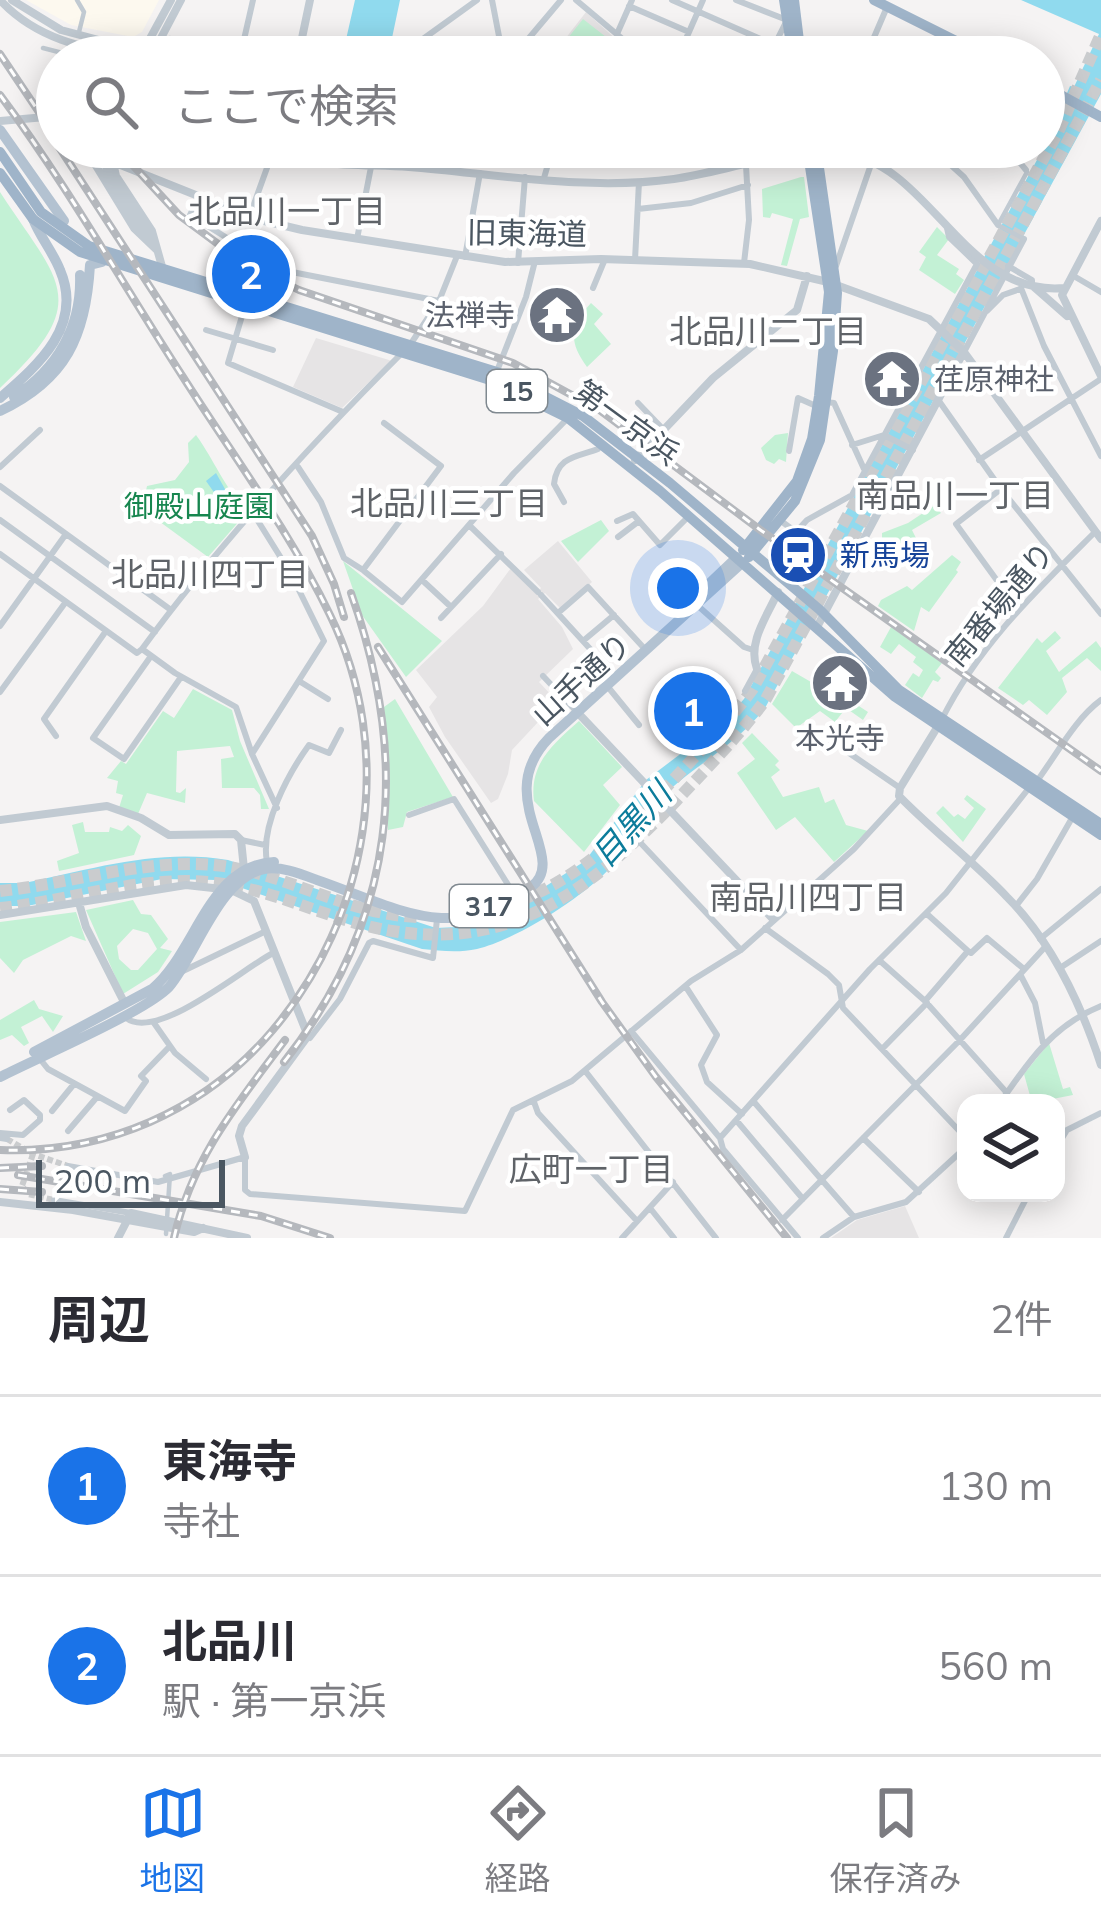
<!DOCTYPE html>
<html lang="ja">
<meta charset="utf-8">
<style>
:root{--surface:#fff;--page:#f7f7f7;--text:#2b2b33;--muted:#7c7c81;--line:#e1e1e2;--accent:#1a73e8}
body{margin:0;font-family:Mulish,"Noto Sans JP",sans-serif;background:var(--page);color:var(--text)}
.controls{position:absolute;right:36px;bottom:36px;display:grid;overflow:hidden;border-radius:24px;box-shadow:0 6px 30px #0003}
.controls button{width:108px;height:108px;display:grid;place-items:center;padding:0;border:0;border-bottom:3px solid var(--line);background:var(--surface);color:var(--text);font:60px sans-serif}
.scale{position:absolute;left:36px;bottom:30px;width:189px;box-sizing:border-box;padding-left:12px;border:6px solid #4a5661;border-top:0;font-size:33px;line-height:42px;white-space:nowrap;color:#4a5661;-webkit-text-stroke:9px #fff;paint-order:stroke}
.you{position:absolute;left:678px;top:588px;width:42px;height:42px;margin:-30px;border:9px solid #fff;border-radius:50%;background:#1a73e8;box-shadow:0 0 0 18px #1a73e833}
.badge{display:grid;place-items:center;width:78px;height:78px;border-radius:50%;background:var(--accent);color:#fff;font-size:39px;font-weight:700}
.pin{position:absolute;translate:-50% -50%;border:6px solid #fff;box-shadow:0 3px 12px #0006}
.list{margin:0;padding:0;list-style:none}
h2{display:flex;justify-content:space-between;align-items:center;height:156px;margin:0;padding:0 48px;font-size:51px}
h2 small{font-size:39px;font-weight:400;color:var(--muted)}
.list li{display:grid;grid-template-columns:78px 1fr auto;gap:36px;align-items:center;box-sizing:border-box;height:180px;padding:0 48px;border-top:3px solid var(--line)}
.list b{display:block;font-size:45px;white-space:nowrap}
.list p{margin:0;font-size:39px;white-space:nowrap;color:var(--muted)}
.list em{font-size:39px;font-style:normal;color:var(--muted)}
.icon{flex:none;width:66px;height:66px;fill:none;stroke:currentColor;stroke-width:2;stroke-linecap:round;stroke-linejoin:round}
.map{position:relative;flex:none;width:1101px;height:1238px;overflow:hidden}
.search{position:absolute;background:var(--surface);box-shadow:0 6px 30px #0003;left:36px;right:36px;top:36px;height:132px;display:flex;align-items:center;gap:30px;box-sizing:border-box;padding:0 42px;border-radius:66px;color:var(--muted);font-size:45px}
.sheet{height:516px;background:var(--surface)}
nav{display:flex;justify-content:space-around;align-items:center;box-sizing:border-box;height:168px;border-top:3px solid var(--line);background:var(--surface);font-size:33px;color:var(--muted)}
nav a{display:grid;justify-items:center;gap:6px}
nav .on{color:var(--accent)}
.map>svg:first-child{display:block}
</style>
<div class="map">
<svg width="1101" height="1238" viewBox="0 0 1101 1238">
<rect width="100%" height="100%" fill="#f5f3f3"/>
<path fill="#fdf9ef" d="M26 0H159L142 32 133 37 71 25Z"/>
<path fill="#e6e4e5" d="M586 12 619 42 638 57H551Z
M316 338 389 360 391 361 342 408 293 387Z
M558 541 592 582 561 609 545 593 538 599 562 627 573 649 539 682 555 699 554 705 512 750 508 774 498 799 491 803 445 737 429 707 437 697 416 670 483 606 511 568 536 594 541 588 524 570Z
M905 1206 919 1238H831L857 1220Z"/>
<path fill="#c3f1d5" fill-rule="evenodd" d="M583 19 615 44 606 57H553Z
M801 177H804L809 217 800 219 787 266 781 265 793 219 772 213 770 218 763 217 762 189Z
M0 192C60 284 94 300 0 388Z
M937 227 949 239 937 255 959 269 956 274 964 280 955 294 919 270 926 257 919 252Z
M591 303 603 314 594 324 611 344 587 367C568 341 570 326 591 303Z
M788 433 786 462 779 459 774 464 766 460 761 448 775 435Z
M196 435C215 461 225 490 248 511L208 557 130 500 134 495H145L147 486 175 480 189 462 188 443Z
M935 505 941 513 912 530 917 540 907 546 912 555 887 569 882 564V533L908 523Z
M601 520 609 531 578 562 561 541Z
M952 555 961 562 956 570 958 572 929 612 921 607 914 631 878 606 881 600 907 586 912 590Z
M343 561 442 641 406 677 362 615Z
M891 627 942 663 935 672 941 678 938 682 933 680 922 698 905 685 913 673 919 677 923 670 913 662 916 657 899 644 891 654 880 647Z
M1055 631 1061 638 1046 651 1059 672 1096 641 1101 648V671L1087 658 1062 678 1067 692 1047 715 1029 700 1023 705 998 688 1037 638 1042 643Z
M792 671 837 697 842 695 868 712 863 720 846 708 835 722 820 711 796 728 772 704Z
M193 689 232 710 240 741 269 809H261L260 795 254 788H222L221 759 234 757 230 746 177 751 176 792 180 793 186 788 185 803 147 793 138 814 119 808 123 795 116 793 118 781 107 778 121 761 126 764 163 711 174 718Z
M705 691 725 714 704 731 700 720 703 707 696 699Z
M395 699 453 797 407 812 403 827 388 830 384 707Z
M579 721 622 767 603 785 620 805 584 852 534 801C529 764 553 744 579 721Z
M752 733 779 761 775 765 780 770 771 777 783 797 819 787 825 803 834 799 846 825 868 831 834 862 795 817 776 830 737 773 755 759 742 743Z
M967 795 986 809 963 842 936 813 943 806 954 817 958 814 965 819 974 808 964 799Z
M83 822 85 832H109L110 827 122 831 128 825 141 836 134 855 59 871 57 861 79 853 72 825Z
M133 900 141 914 151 915 168 939 160 948 172 951 158 972 123 994 86 910ZM133 929 148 933 157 949 138 970H131L119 959 117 946Z
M76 912 86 941 71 936 23 960 14 973 0 958V922Z
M34 1000 39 1009 63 1016 53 1032 42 1016 21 1027 29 1043 24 1046 12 1035 0 1040V1020Z
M1049 1043 1063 1089 1070 1087 1073 1095 1032 1103 1024 1074Z"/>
<path fill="#90daee" d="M355 0H400L388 57H342Z
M1021 0H1101V94L765 708C737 744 700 762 667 792 644 813 631 843 611 867 585 896 516 940 477 949 459 953 441 951 422 949L218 880 162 879 27 906H0V883H24C92 869 159 848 228 860L436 928 477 926 499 916 585 861 646 780 724 721 744 699 1044 147 1070 86 1074 87 1099 34Z
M365 147H436L470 153V161L393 154 392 158 368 161 363 155Z
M216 473 230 498 243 512 235 522 206 481Z"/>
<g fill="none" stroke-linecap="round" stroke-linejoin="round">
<path stroke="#caccce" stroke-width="6" stroke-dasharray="6 3" stroke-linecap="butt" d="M7 1139 33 1154 68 1166
M33 1154 22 1186 28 1194 54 1200"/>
<path stroke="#caccce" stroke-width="12" stroke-dasharray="12 6" stroke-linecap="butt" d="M0 891C76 883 154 855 230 867 295 878 351 915 418 917
M503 906C576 884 622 835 672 781 700 751 728 722 752 690L1058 132 1101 34
M0 908C69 901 138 876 207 882 272 887 328 921 392 931 516 951 595 885 676 801 707 768 739 736 766 699L1101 80"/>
<path stroke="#c1cad2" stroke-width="4.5" d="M77 0 84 12 79 32
M43 48 78 57
M159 57 170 38
M1024 239 998 225 1027 172
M165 1176 170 1174 166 1234"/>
<path stroke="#c1cad2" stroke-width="6" d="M492 0 503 57
M576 0 644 57
M672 0 774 45
M736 0 787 20 773 48
M629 6 689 32
M617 34 632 0
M872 42 887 7
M240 57 253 0
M408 57 409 49 477 0
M513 57 561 0
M678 57 703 0
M730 57 862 40 900 57
M931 57 943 34
M199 147 262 156 273 151
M260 147 273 151
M931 147 964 177 998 225
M1007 147 1026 170
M385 166 389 147
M544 178 553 147
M199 196 190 215 290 277
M638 209 691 203 748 185
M250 215 272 154
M357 239 371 167
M465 257 480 173
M635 260 639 182
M518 263 525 177
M744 263 749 220 746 165
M836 266 877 147
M1008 266 1032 280V285
M1072 275 1101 292
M593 288 605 259
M1021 288 1044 346 1101 456
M282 303 292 272 439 301
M245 306 228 363 343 412
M987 311 1003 295 1020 289
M206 330 273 350
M410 345 439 301 457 256
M964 352 1024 239
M497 371 526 297 535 261
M939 401 1001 489 1101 614
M826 402 834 403 864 469
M638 403 663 429
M852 445 884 435 913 450
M789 451 798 398 816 406
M979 460 1101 379
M0 467 40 430
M298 467 321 502 344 558 363 570 441 466 384 423
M0 486 171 610
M1001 489 956 524 1001 586 1021 606
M564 502 554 484C557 456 577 457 598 449L601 443
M0 520 155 632
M617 521 633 514 660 545 689 516
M781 521 796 532 807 520 852 495 977 264 949 237 947 228
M470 526 538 592
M618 537 639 521
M0 554 137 653 142 649
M364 571 402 602 514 473 568 418
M422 580 450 606
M541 595 613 674
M697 605 744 647 753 650
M558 613 588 587 643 647
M441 618 501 554
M0 626 66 534
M583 641 614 615
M142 649C219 544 309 446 401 354
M142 649 175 673 236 707 252 754 277 808
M151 656 93 738 124 759 181 677
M543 676 577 712
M575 678 598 657
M299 681 328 699
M608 687 639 725
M745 691 757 669
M0 692 65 603
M942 719C979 645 1037 590 1095 532
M56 736 44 719 106 631
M849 753 900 788
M252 754 324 641 291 574 253 513
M1037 781C1057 754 1075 719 1101 700
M409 815 454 799 512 891
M635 837 741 950
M241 840 265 845
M267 862C260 826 288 774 309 745L329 753 341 730
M1016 906 1037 879 1072 818
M765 928 828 974 839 985 843 1008 966 1138
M1040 939 1101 889
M968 951 971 953 987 938 1024 969
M879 960 925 1001 1007 1093
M1060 968 1101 941
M181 972 264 932
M1021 976 1035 1003 1043 1043
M686 987 717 1035 701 1065 707 1082 742 1114
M925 1001 968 951 927 914
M126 1018C157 1042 242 969 273 953
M154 1023 175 1053 206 1079
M631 1031 720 1138
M310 1038 340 999 369 943 373 941 433 958 437 919
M883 1048 927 1003
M40 1059 48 1069 125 1111 146 1081 141 1076 170 1046
M586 1072 716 1238
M534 1102 538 1113 637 1221
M754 1102 854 1217
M1000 1103C1028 1062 1053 1025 1101 1006
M52 1111 74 1084
M736 1120 803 1199
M68 1131 97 1097
M0 1133 23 1135 40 1120V1115L24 1100 10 1110
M0 1138 7 1139
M863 1138 919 1192
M1056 1148 1067 1130 1101 1113
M68 1166 158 1182 245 1157V1190L250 1194 465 1211 513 1110 572 1081 691 981 741 950 854 849 901 798
M54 1200 131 1213
M650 1208 674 1238
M782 1220 959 1041 1045 947
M622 1238 673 1182
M798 1238 723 1149 720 1138 870 969 946 893 1029 788
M823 1238 854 1217 906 1202 966 1147
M1006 1238 1029 1193"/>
<path stroke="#c1cad2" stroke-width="8" d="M0 0C36 39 83 48 133 57
M12 0 61 30 163 57
M140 57 171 0
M151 57 181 0
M298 57 310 0
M0 121 57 116
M88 147 111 154 116 176 152 231 163 270
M274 147 273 151C316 168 364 164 409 167 496 174 587 191 674 179 727 171 792 147 845 154 930 164 964 297 1064 288
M87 151 134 228 157 250
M103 158 111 180 151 239
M113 162 256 219 302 230 505 262 601 259 750 264 828 282 929 319 964 352 1101 539
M1101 221 1062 295 1101 376
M1034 287 1067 316
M635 460 713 378 797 310 807 276
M817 627 963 353
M757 669C747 643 767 616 778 592
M578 713 773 919
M938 726 900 788 899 796C933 831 973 861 1007 897 1053 943 1081 1004 1101 1065
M0 820 107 806 141 818 169 835 235 834 241 840 244 869
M231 890 254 901 308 1036 242 1126 239 1136 245 1157
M79 903 86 927 125 1004
M0 915 186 885 222 889
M0 1202 73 1210 194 1232 203 1228
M118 1238 131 1213 247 1238"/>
<path stroke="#b3c2d1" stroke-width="10" d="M0 130 64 221
M14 397C57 369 82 327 80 275
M0 398C38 365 84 326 60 270 53 252 40 237 33 219
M0 411C66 380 86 336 90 265L102 262
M696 596 737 557
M34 1052 152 989C196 953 208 865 274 862
M0 1077C37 1058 145 1012 169 987 197 954 219 878 264 869 282 866 301 874 317 880 398 908 453 946 531 887 571 857 490 799 549 738L743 562"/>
<path stroke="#9fb4c9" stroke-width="10" d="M784 0 793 57
M794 0 801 57
M874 0 988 57
M1044 86 1101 117
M0 152 41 212 89 246 497 372 583 416 670 483 820 610 899 690 1101 824
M0 173 33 219 80 252 490 380 568 418 660 491 894 696 1101 835
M743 550 797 481 812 439 819 396 829 292 807 147
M749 557 795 501 820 440 833 351 837 293 816 147"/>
<defs>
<path id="rail" d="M0 54 57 139
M0 95C67 185 122 283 183 377 232 454 290 532 330 615 397 752 369 917 272 1031 204 1111 105 1154 0 1150
M59 147 312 536 334 584 344 617
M116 147 179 215 245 264 299 290 513 363 601 411 759 529 1101 771
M378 647 602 1002 656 1077 787 1238
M284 1062C397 919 411 762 351 593
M0 1168 42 1166
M18 1175 261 1216 330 1238
M0 1189 42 1192
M174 1238C192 1158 237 1104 285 1040"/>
</defs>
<use href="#rail" stroke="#b5b8bd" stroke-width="8"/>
<use href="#rail" stroke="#fff" stroke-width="3" stroke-dasharray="9" stroke-linecap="butt"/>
</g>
<defs>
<symbol id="temple-disc" viewBox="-11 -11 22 22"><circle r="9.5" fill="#6b7280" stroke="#fff"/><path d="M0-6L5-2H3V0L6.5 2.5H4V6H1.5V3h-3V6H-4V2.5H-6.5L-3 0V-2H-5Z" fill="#fff"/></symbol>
<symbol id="station-disc" viewBox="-11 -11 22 22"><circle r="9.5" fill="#1a4fb4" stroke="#fff"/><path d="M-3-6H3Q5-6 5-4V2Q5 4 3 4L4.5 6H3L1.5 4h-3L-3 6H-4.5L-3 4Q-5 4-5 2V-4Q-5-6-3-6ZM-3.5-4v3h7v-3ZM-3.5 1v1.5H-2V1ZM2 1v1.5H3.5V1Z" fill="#fff"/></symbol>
</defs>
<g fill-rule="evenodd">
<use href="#temple-disc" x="524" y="282" width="66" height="66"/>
<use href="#temple-disc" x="859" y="346" width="66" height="66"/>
<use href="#station-disc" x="765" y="522" width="66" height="66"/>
<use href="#temple-disc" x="807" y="650" width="66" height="66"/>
</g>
<g text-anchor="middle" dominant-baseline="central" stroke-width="9" stroke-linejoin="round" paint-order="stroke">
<g fill="#fff" stroke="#808990" stroke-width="3">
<rect x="487" y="370" width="60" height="42" rx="9"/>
<rect x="450" y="885" width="78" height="42" rx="9"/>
</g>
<g font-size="27" font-weight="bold" fill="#4a5661">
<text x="517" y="391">15</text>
<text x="489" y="906">317</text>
</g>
<g font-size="30" fill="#4a5661" stroke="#fff">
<text transform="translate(527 233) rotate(1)">旧東海道</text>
<text transform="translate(627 422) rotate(36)">第一京浜</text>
<text transform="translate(999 604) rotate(-50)">南番場通り</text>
<text transform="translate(581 679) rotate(-42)">山手通り</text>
</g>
<g font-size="30" fill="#5b616d" stroke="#fff" text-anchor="end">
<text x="515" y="315">法禅寺</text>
<text x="934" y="379" text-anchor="start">荏原神社</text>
<text x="840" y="738" text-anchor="middle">本光寺</text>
</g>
<g font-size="30" fill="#17864f" stroke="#fff">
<text x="199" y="506">御殿山庭園</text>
</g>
<g font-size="30" fill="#164399" stroke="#fff" text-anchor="start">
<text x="840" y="555">新馬場</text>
</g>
<g font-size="33" fill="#5f6368" stroke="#fff">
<text x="287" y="210">北品川一丁目</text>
<text x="768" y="330">北品川二丁目</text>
<text x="955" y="494">南品川一丁目</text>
<text x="449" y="502">北品川三丁目</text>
<text x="210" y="573">北品川四丁目</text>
<text x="808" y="896">南品川四丁目</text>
<text x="591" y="1168">広町一丁目</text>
</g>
<g font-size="33" font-style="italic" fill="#0c7c9b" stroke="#fff">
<text transform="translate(631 824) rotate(-48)">目黒川</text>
</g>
</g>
</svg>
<div class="controls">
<button><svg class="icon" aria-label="layers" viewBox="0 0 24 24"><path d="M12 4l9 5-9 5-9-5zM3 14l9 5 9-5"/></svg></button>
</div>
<div class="scale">200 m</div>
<div class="you"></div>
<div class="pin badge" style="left:693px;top:711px">1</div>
<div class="pin badge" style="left:251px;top:274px">2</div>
<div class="search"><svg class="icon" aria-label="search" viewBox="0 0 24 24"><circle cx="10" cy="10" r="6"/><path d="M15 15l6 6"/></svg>ここで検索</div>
</div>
<section class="sheet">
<h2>周辺<small>2件</small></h2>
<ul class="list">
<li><span class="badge">1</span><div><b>東海寺</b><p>寺社</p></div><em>130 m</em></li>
<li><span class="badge">2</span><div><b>北品川</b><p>駅 · 第一京浜</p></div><em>560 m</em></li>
</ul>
</section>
<nav>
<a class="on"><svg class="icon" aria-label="map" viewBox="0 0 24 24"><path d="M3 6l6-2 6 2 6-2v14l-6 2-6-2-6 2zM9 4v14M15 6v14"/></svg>地図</a>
<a><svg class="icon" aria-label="directions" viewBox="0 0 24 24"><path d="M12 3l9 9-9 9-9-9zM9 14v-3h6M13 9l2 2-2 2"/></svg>経路</a>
<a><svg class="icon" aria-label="saved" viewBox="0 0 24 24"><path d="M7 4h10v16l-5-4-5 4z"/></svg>保存済み</a>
</nav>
